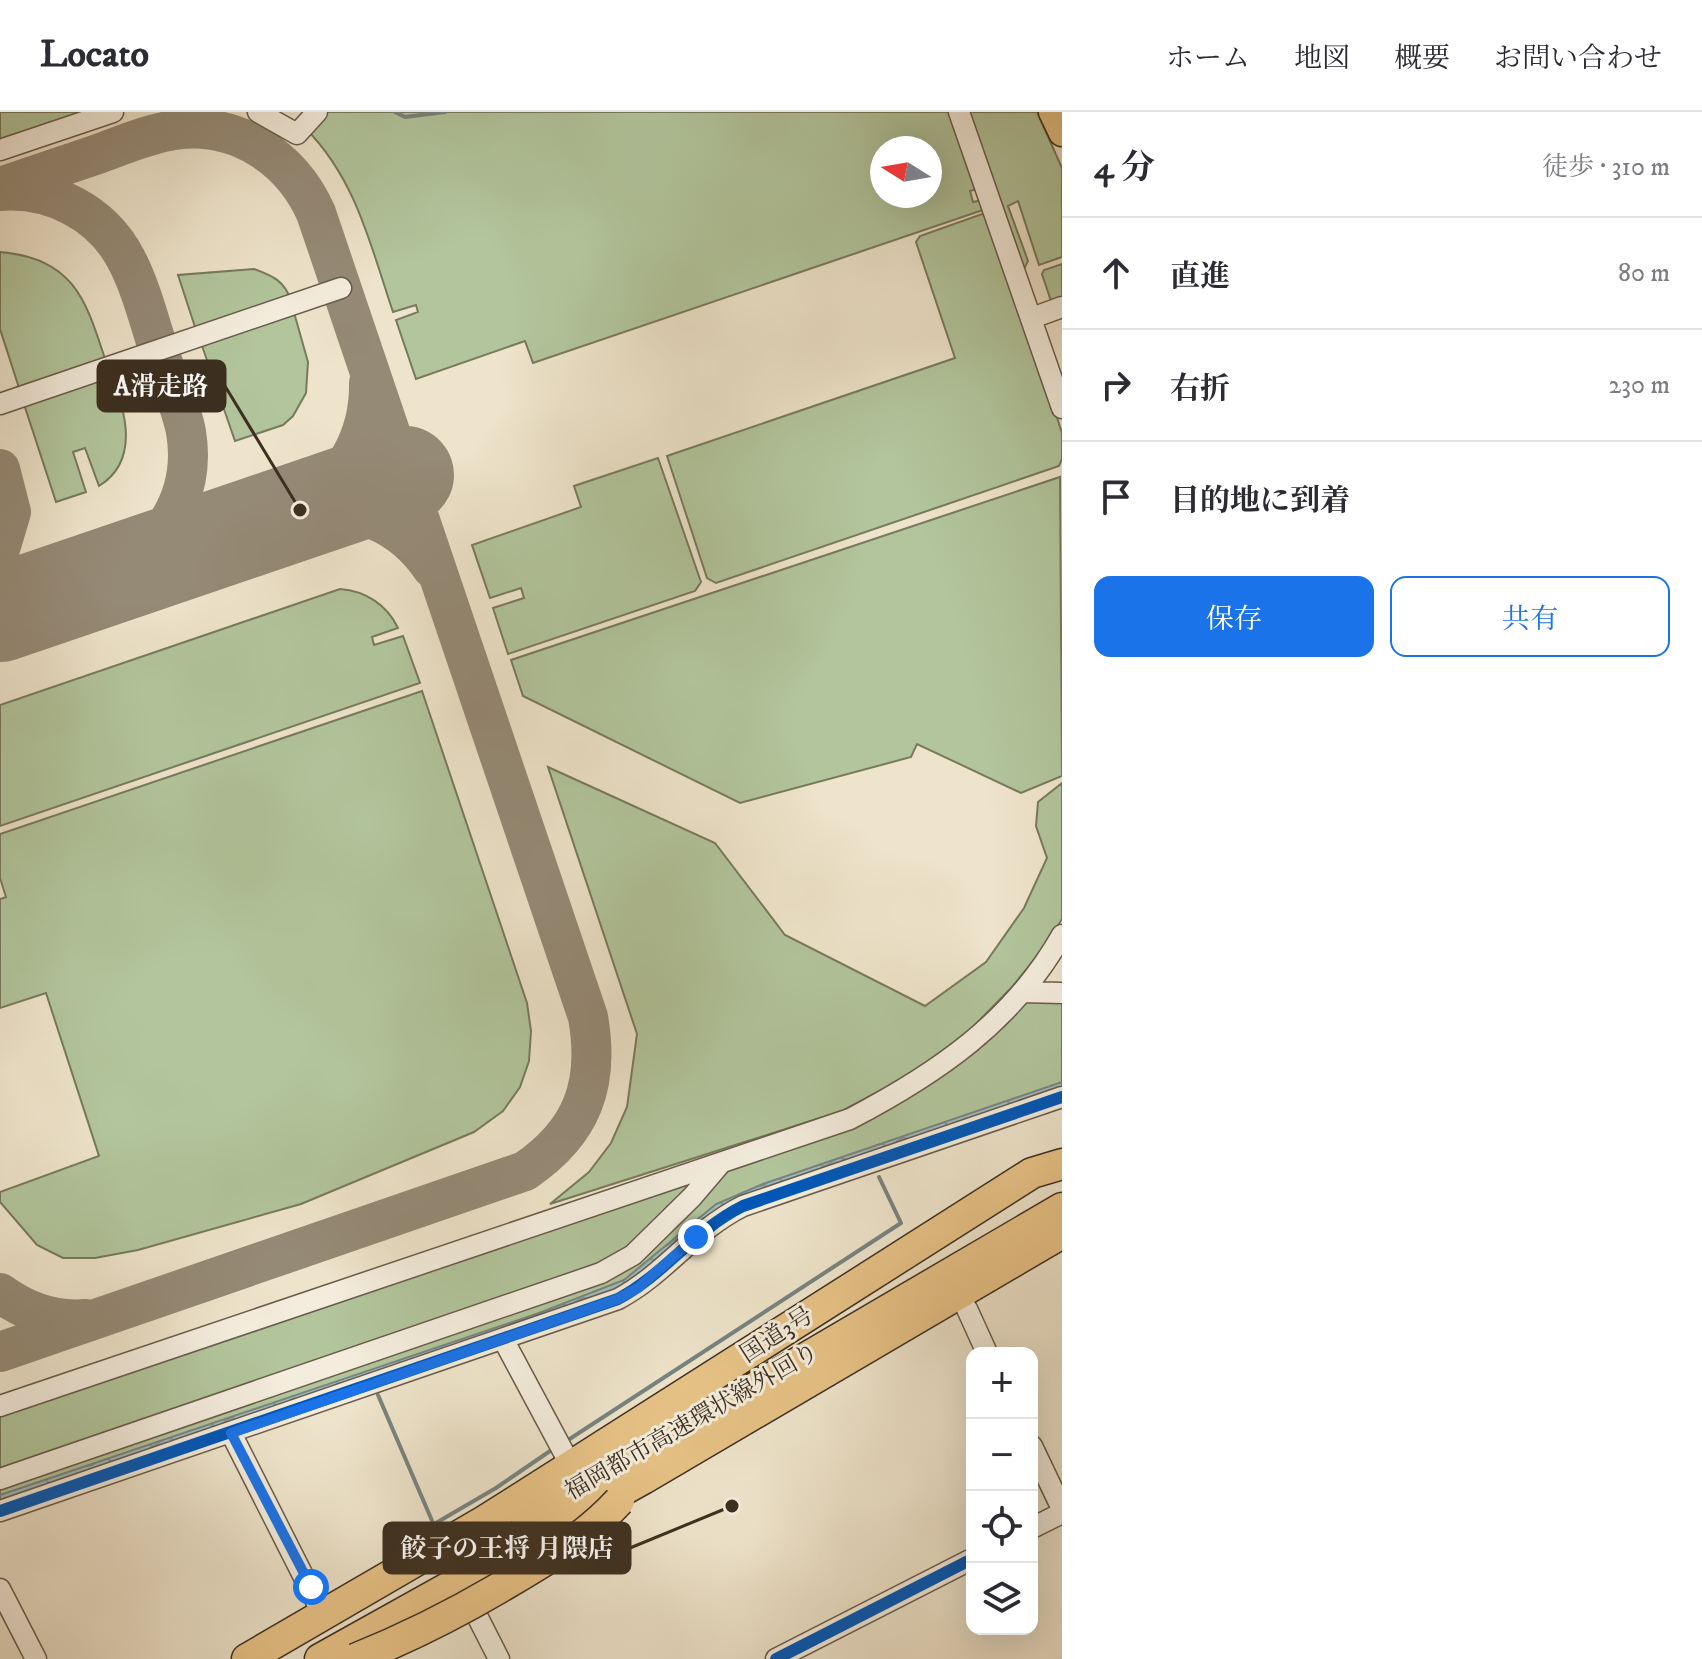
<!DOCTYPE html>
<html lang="ja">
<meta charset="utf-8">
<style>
:root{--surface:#fff;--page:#f2f2f3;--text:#2b2b33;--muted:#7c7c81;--line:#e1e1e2;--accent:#1a73e8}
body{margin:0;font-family:"IM FELL DW Pica","Noto Serif JP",serif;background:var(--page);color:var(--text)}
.controls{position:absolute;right:24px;bottom:24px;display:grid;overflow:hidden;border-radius:16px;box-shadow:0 8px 32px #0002}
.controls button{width:72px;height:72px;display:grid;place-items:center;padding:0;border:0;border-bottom:2px solid var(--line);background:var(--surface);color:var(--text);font:40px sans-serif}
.compass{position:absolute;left:870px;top:24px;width:72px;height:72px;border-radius:50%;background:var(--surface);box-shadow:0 8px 32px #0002;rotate:281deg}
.stop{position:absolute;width:24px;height:24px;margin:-18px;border:6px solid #1a73e8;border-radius:50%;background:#fff}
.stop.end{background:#1a73e8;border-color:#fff;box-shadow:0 2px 8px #0008}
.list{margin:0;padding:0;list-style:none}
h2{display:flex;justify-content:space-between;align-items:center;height:104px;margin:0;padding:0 32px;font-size:34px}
h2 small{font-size:26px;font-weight:400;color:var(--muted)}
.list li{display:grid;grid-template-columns:52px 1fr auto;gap:24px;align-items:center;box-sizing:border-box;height:112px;padding:0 32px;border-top:2px solid var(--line)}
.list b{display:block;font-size:30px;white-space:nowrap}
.list em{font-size:26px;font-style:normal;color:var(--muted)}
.actions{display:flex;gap:16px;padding:24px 32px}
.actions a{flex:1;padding:18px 0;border:2px solid var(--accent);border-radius:16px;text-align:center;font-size:28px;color:var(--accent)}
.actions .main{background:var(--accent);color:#fff}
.icon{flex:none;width:44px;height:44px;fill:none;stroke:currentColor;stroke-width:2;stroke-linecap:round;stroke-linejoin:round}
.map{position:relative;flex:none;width:1062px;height:1547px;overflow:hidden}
header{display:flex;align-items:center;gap:48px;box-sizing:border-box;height:112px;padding:0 40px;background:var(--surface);border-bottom:2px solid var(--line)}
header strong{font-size:38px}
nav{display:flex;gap:44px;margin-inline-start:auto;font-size:28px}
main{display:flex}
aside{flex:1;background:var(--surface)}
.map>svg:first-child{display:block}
</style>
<header>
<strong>Locato</strong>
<nav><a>ホーム</a><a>地図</a><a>概要</a><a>お問い合わせ</a></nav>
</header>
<main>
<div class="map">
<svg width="1062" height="1547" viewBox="0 0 1062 1547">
<defs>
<pattern id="water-waves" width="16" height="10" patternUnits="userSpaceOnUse" patternTransform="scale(2)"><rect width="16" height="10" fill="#9ebcc1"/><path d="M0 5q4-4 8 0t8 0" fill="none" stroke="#82999c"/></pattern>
</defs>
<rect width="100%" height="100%" fill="#eee4cb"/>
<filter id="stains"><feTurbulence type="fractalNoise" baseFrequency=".0025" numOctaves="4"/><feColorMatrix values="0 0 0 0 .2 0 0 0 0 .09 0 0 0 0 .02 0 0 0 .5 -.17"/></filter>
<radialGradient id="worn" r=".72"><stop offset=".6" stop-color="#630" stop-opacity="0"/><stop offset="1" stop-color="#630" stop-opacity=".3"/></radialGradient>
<path fill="#b2c59c" stroke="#777a5e" stroke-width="2" fill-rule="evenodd" d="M0 0H97L0 33Z
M325 0H953L977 77 970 79 973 90 986 87 983 98 533 251 525 229 416 267 396 208 418 200 416 193 393 200C371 135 356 67 306 17ZM882 36H930V84H882Z
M968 0H1037L1062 56V145L1039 153 1018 89 1008 94 1028 149 1025 155 1020 152Z
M982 102 991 104 1062 321V347L1059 354 716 471 707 466 667 344 955 246 916 130 920 124Z
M0 140C76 147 86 189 107 253L21 282 0 217Z
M1062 152V186L1051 189 1042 162 1044 158Z
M254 157C273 164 285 169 291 189L197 221 178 163Z
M293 197 308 250 306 281 293 304 283 313 235 329 200 228Z
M110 259C125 297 141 348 99 374L85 336 73 340 86 380 56 390 23 289Z
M658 346 701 470 695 479 508 542 493 496 524 486 521 476 490 486 472 433 581 395 574 374Z
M1060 365 1062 664 1021 681 917 632 911 645 740 691 523 584 511 548Z
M340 477C366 479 387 493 398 516L372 525 374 533 403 524 420 571 0 714V593Z
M422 579 527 891 531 919 529 949 520 975 503 999 474 1020 301 1092 138 1138 95 1146H63L37 1133 0 1090V1080L99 1044 46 881 0 896V787L6 785 0 766V722Z
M548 655 715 731 785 823 925 894 986 850 1024 796 1047 746 1036 714 1038 690 1062 671V807L1043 837 1012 875 964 924 919 958 842 999 550 1092 589 1060 611 1031 627 995 637 922Z
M1026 884 1062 886V978L765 1079 635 1170 0 1392V1302L852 1013Z"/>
<path fill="url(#water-waves)" stroke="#778481" stroke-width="2" d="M1062 970V978L765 1079 635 1170 578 1194 0 1390V1383L539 1201 624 1168 716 1092 763 1072Z"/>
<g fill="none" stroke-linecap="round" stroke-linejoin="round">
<path stroke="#778481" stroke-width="4" d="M395 0 405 5 445 0
M378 1283 433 1411
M565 1330 901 1111 879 1065
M417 1422 496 1376 553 1337"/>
<path stroke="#958a76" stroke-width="40" d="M0 75C33 64 66 53 98 42 123 33 148 22 174 18 236 9 291 45 316 101L588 905C600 973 582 1020 525 1059L0 1240
M0 79C52 75 102 101 126 147 141 175 149 209 159 239 167 266 181 292 186 320 197 385 160 440 102 466
M0 357 11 400 0 437
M300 398C353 392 402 411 432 456
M300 398C344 369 370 324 369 271
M0 1181C25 1199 54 1210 86 1207"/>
<path stroke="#958a76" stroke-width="98" d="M0 501 405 363"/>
<defs>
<path id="minor" d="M258 0 297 22 317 0
M959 0 1062 296
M0 38 113 0
M1032 206 1062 195
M0 292 341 176
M1022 880 1062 881
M967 1197 987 1241
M503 1227 571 1354
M0 1294 850 1007C936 962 1013 910 1062 823
M231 1321 323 1503
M1032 1334 1062 1397
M0 1367 601 1161 633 1143 692 1085 721 1051
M0 1399 618 1187C665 1162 693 1119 743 1094L1062 985
M1032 1416 1062 1401
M0 1477 36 1547
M471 1492 499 1547
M776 1547 972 1447"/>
<path id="major" d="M1052 0 1062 21"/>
<path id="highway" d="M526 1404 633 1347 1062 1096
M247 1547 486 1408 1032 1061 1062 1052
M320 1547 643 1367 1062 1121"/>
</defs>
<use href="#minor" stroke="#685c4b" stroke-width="23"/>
<use href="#major" stroke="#3c2f20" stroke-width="29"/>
<use href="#highway" stroke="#3c2f20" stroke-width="33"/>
<use href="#minor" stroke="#f4eddd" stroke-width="20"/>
<use href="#major" stroke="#e7c286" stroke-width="26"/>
<use href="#highway" stroke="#e7c286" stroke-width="30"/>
<defs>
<path id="highway-bridge" d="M355 1547C405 1527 453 1503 499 1476 543 1450 584 1427 619 1389"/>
</defs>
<use href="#highway-bridge" stroke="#3c2f20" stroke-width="33" stroke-linecap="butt"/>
<use href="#highway-bridge" stroke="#e7c286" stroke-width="30"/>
<defs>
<path id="cycleway" d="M0 1399 618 1187C665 1162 693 1119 743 1094L1062 985
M776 1547 972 1447"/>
</defs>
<use href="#cycleway" stroke="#f4eddd" stroke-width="17"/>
<use href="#cycleway" stroke="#0057b8" stroke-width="12"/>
</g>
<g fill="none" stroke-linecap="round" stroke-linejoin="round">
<path stroke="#1a73e8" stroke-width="10" d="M311 1475 231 1321 618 1187 638 1176 696 1125"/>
</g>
<g text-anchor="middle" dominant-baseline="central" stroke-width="6" stroke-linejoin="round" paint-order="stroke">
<g font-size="24" fill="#3c2f20" stroke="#f4eddd">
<text transform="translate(777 1223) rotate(-33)">国道3号</text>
<text transform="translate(692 1310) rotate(-30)">福岡都市高速環状線外回り</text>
</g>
</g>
<path fill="none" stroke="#3c2f20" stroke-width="3" d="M300 398L225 274M732 1394L630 1436"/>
<g fill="#3c2f20" stroke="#f4eddd" stroke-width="3">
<circle cx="300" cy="398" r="8"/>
<circle cx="732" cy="1394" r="8"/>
</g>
<g fill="#3c2f20" stroke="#3c2f20" stroke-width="3">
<rect x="98" y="249" width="127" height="50" rx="8"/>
<rect x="384" y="1411" width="246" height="50" rx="8"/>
</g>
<g font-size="26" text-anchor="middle" font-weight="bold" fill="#fff">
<text x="161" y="283">A滑走路</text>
<text x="507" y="1445">餃子の王将 月隈店</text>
</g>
<rect width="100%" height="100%" filter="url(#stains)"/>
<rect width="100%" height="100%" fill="url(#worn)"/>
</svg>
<div class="controls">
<button>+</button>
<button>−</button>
<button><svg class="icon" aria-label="locate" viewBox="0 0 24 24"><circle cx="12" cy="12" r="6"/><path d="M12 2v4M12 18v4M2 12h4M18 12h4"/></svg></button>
<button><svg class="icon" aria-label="layers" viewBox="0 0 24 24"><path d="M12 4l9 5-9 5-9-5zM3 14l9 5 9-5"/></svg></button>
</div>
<svg class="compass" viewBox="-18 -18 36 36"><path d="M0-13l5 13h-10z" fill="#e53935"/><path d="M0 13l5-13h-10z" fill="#7c7c81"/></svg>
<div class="stop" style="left:311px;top:1475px"></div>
<div class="stop end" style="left:696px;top:1125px"></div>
</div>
<aside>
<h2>4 分<small>徒歩 · 310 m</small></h2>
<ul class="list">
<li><svg class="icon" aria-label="ahead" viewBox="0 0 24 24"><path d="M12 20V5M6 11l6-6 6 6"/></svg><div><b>直進</b></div><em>80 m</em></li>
<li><svg class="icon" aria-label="right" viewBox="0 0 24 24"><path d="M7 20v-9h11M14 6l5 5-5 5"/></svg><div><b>右折</b></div><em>230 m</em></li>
<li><svg class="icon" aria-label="arrive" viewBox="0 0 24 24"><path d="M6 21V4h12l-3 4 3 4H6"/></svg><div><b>目的地に到着</b></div></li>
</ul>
<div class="actions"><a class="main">保存</a><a>共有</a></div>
</aside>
</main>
